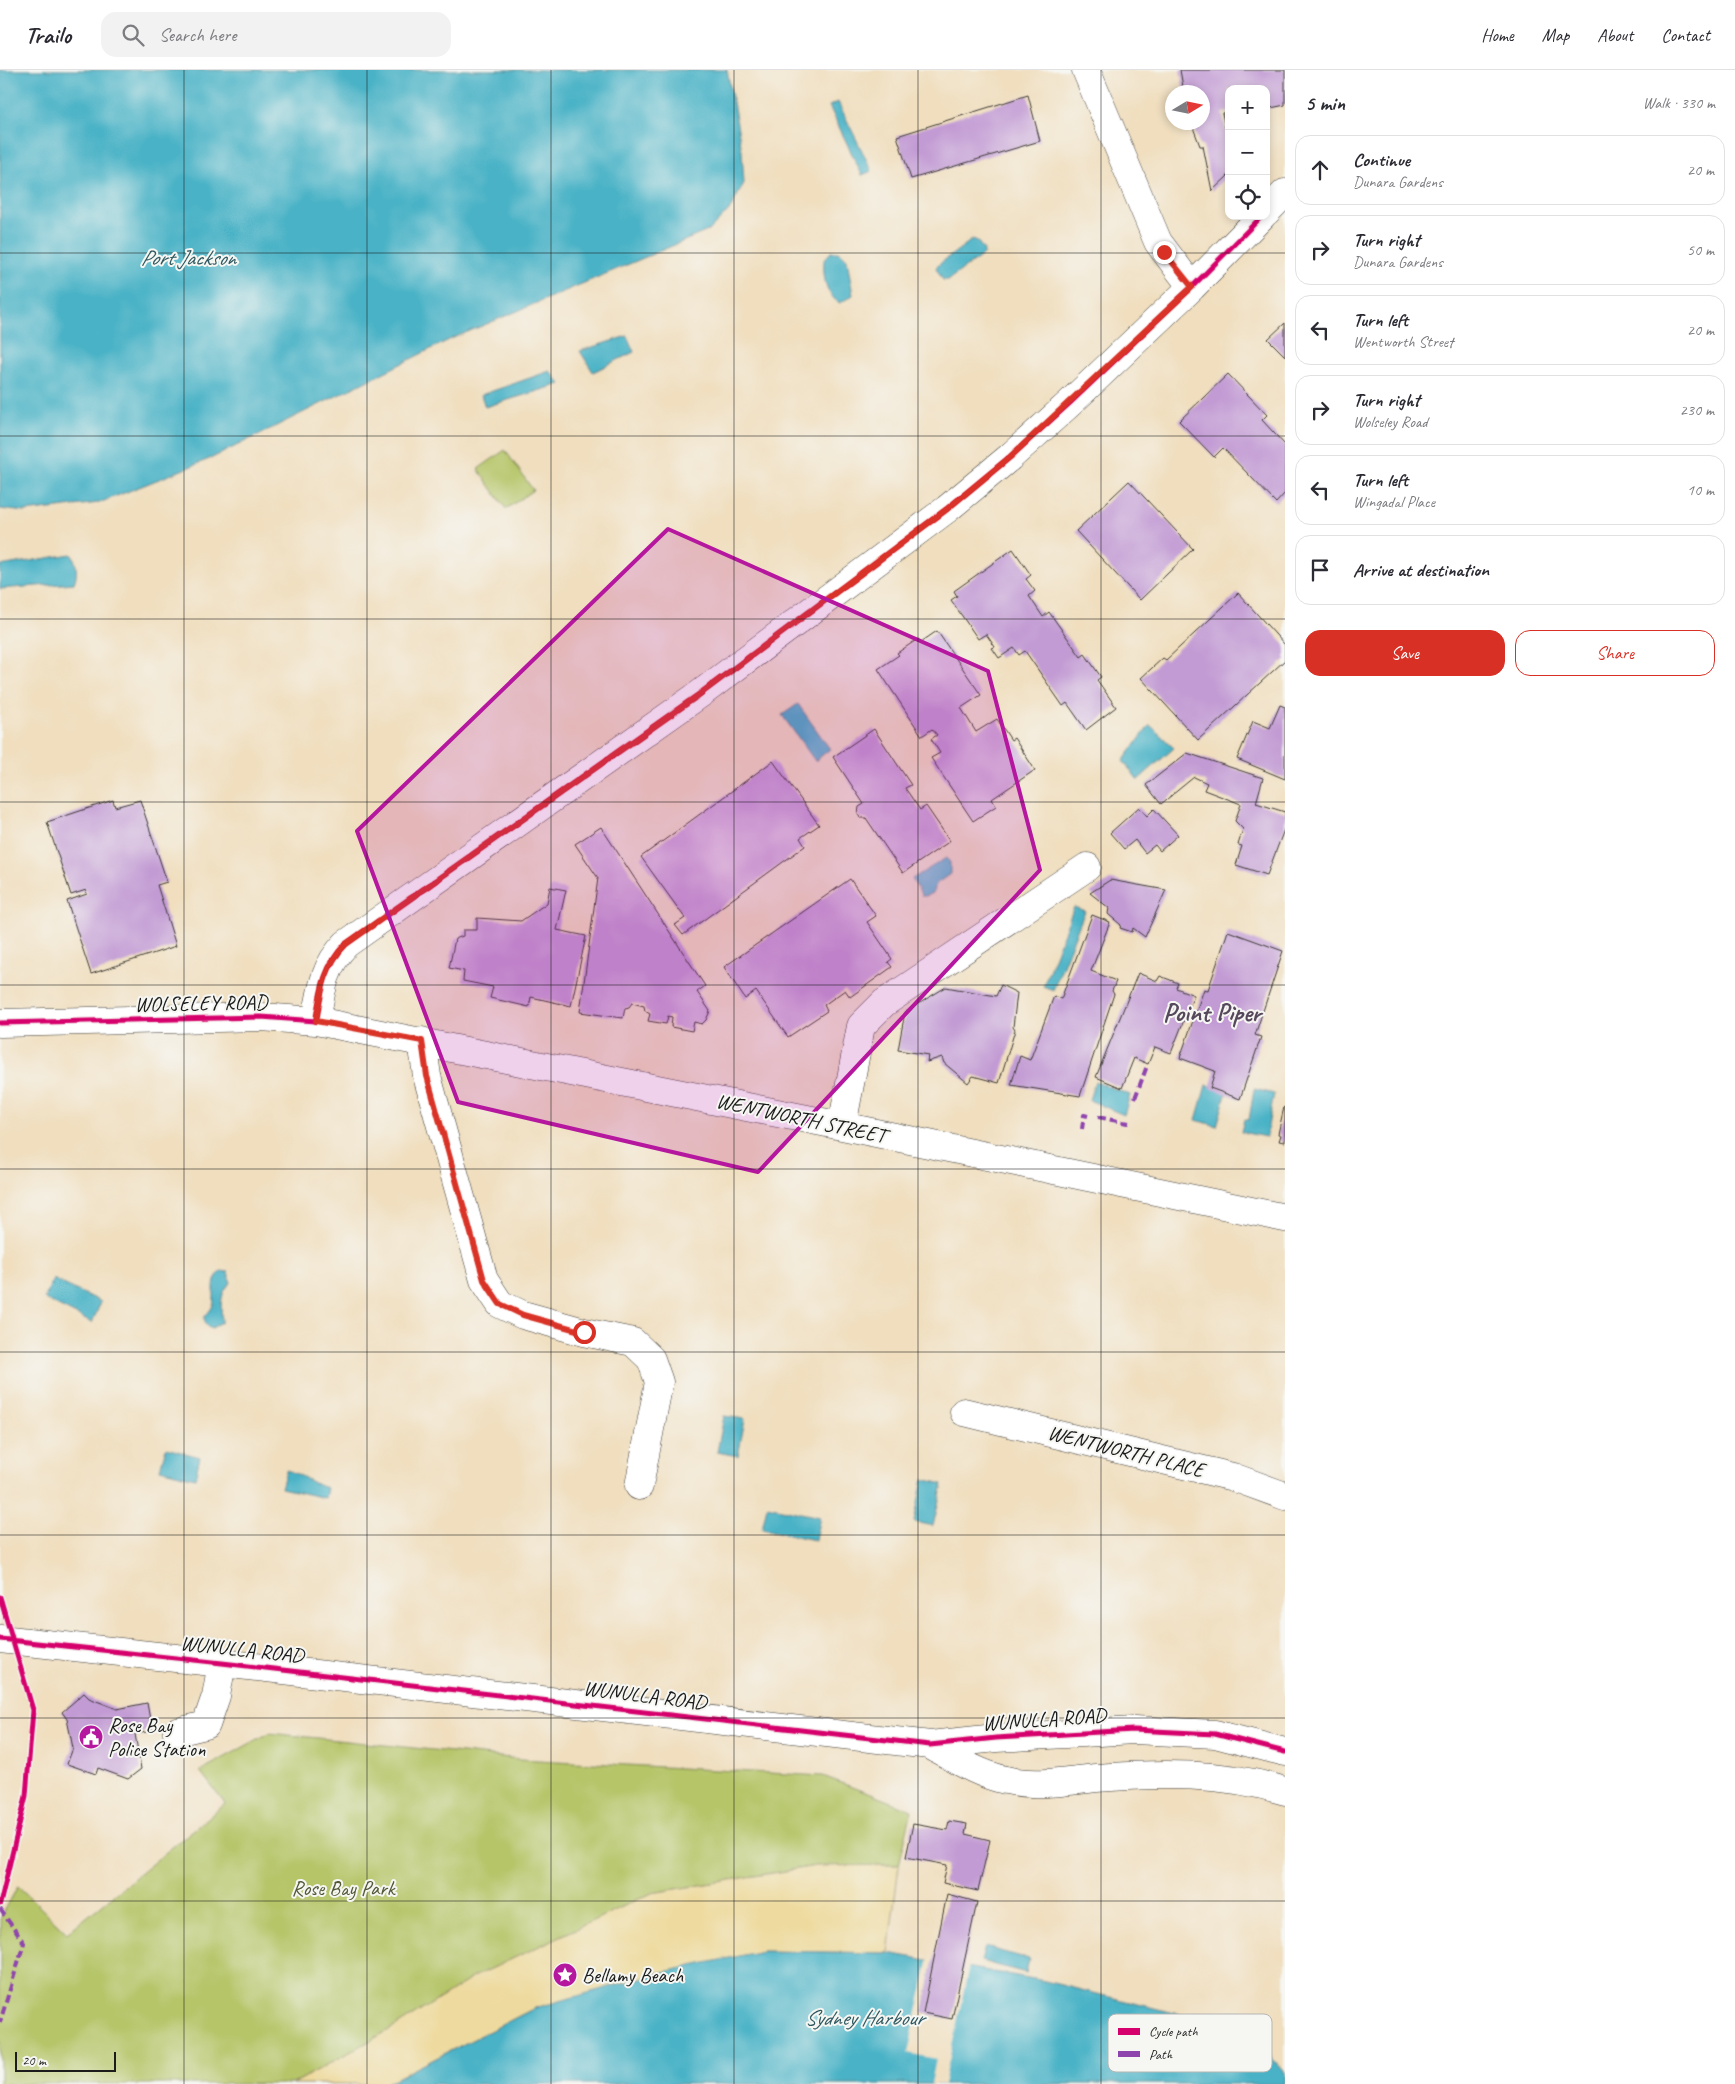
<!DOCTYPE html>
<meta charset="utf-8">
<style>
:root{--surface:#fff;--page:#f2f2f3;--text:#2b2b33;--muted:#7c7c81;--line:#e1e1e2;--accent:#d93025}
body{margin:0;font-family:Caveat,sans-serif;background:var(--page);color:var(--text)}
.controls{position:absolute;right:15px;top:15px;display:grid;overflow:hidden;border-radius:10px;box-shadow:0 2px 8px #0003}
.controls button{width:45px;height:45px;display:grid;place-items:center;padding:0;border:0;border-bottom:1px solid var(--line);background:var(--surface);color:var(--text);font:25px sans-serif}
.compass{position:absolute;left:1165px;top:15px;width:45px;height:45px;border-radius:50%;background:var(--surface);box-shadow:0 2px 8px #0003;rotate:80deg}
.scale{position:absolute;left:15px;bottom:12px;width:101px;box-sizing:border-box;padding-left:5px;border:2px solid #1c1c1c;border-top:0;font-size:14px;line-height:18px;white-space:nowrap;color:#1c1c1c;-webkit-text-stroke:4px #f6f6f2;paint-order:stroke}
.stop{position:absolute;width:15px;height:15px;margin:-11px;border:4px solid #d93025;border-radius:50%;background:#fff}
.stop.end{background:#d93025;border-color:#fff;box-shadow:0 1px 5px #0008}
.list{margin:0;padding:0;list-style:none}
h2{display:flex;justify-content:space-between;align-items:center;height:65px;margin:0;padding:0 20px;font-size:21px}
h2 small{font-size:16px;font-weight:400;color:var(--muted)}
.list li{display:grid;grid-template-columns:32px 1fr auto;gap:15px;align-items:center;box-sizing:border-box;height:70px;margin:0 10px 10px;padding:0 10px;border:1px solid var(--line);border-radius:15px}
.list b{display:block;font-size:19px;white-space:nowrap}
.list p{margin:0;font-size:16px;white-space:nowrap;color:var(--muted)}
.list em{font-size:16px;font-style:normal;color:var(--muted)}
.actions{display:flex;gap:10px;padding:15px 20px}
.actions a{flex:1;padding:11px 0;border:1px solid var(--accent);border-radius:15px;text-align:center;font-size:18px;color:var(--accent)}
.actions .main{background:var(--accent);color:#fff}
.icon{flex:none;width:28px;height:28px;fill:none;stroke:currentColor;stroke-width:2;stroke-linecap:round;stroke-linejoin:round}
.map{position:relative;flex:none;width:1285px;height:2014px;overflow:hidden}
header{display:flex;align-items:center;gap:30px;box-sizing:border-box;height:70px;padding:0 25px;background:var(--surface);border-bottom:1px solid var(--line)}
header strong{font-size:24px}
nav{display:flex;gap:28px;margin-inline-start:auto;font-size:18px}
.search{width:350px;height:45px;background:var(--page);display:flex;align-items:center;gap:12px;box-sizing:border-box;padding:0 18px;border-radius:15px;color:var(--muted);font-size:19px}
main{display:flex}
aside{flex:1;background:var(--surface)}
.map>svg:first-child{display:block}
</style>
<header>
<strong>Trailo</strong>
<div class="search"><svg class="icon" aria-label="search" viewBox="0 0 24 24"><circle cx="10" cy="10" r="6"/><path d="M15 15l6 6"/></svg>Search here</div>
<nav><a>Home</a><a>Map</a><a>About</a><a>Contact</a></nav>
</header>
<main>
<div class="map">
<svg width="1285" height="2014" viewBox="0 0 1285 2014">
<rect width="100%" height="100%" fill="#f6f6f2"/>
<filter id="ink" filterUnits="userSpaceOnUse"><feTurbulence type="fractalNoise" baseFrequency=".02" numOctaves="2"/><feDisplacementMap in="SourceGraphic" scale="10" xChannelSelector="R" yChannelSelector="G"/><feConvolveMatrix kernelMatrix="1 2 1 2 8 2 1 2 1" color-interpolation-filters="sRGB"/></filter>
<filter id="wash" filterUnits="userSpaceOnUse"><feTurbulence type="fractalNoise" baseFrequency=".0096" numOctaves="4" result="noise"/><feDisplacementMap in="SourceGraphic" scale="20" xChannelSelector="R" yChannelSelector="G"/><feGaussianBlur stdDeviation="1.12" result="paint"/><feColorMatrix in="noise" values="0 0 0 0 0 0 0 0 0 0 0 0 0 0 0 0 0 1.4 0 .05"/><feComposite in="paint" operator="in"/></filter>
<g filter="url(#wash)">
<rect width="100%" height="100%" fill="#f0debe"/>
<path fill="#b5c567" stroke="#687042" d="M505 380 533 420 506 439 478 399Z
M269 1663 520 1689 823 1706 912 1740 899 1795 816 1796 652 1823 474 1907 400 1954 293 2014H0V1849L18 1816 67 1863 225 1734 200 1701Z"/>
<path fill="#eeda9e" stroke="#857b5d" d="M899 1795 888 1883 762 1881 535 1938 385 2014H293L400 1954 474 1907 652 1823 816 1796Z"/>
<path fill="#48b2c6" stroke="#326771" d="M0 0H727L742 81 744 113 731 138 710 160 451 269 212 388 99 433 25 442 0 439Z
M838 32 872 101 862 105 829 36Z
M973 169 977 171 984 180 983 185 948 210H943L936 198 938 195Z
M831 182H840L847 189 853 225 840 233C825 225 823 206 824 190Z
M627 266 634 282 593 302 580 281Z
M550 301 561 314 485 337 481 325Z
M71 484C77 491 78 504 74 513L0 519V496Z
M798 634 830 679 815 691 782 645Z
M1150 655 1174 678 1138 710 1123 691Z
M946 788 950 792V804L936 814 934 822 926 826H922L912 809Z
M1074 837 1085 841 1053 920 1043 916Z
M1095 1011 1130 1025 1124 1045 1089 1030Z
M1206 1015 1227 1021 1217 1056 1196 1050Z
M1254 1019 1274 1024 1266 1067 1241 1062 1244 1049 1249 1050Z
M221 1201 228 1202 231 1213C219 1222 221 1239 222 1252L212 1258 206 1255 204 1248C206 1244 211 1241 213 1235 216 1222 210 1212 221 1201Z
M53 1209 101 1232 92 1253 44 1229Z
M724 1346 745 1349 738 1386 717 1382Z
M166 1378 200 1387 195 1408 160 1399Z
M286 1400C302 1404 311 1414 327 1418L325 1428 281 1418Z
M923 1409 943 1414 933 1456 914 1452Z
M767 1436 820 1447 815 1470 762 1459Z
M985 1877 1029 1889 1026 1903 981 1891Z
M762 1881 888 1883 1045 1911 1247 1961 1285 2002V2014H385L535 1938 659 1903Z"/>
<path fill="#f0debe" d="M929 1888 934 1889 923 1943 952 1949 963 1895 969 1896 944 2014H931L936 1989 908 1983Z"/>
<g id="blocks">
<path fill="#c29bd4" d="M1180 0H1285V35L1266 39V19H1229V42L1222 43 1227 66 1229 65V105L1212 121 1203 76H1200L1191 52H1202V22H1184Z
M1028 25 1040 71 911 109 897 66Z
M1285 253V286L1268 269Z
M1228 304 1267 345 1262 350 1285 375V423L1276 433 1223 378 1214 387 1179 351Z
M1129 411 1193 479 1140 530 1076 461Z
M1013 479 1031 505 1026 509 1035 521 1029 526 1043 547 1049 542 1081 587 1085 584 1101 607 1097 610 1116 637 1086 660 1067 633 1063 636 1025 581 1019 585 1014 578 999 588 992 578 995 577 986 564 978 569 951 530 957 526 954 521Z
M1238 523 1285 575V590L1198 670 1141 608 1163 588 1166 590Z
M937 561 981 625 961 638 976 662 997 649 1011 670 1014 668 1035 700 992 729 996 736 973 751 931 688 940 683 931 669 937 665 932 659 922 666 878 599 899 585 897 583 918 569 921 572Z
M1280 635 1285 637V709L1237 689 1253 651 1270 658Z
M874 659 911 715 905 718 920 740 926 736 950 771 903 803 866 748H860L858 744 859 737 864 734 833 687Z
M1187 683 1263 708 1256 733 1285 742V757L1267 805 1236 795 1242 776 1238 775 1243 759 1235 751 1241 734 1204 720 1207 713 1194 707 1161 734 1146 715Z
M773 691 819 755 800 768 805 776 683 865 675 855 685 848 641 787Z
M113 730 115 737 140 730 167 812 157 815 176 876 91 904 67 831 87 824 86 820 71 825 47 752Z
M1139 737 1147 746 1154 739 1178 765 1160 781 1155 775 1145 783 1135 770 1124 779 1110 763Z
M601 757 705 916 697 922 710 941 706 950 702 954 694 952 692 961 671 957 672 947 668 946 666 954 648 951 650 944 645 941 644 936 632 933 629 937 625 938 623 948 580 942 598 808 575 774Z
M850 809 876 846 867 852 892 889 888 892 892 897 850 927 845 920 824 935 827 941 788 967 756 921 745 929 724 897Z
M1110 810 1166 820 1145 867 1133 858 1132 862 1120 858 1121 855 1108 844 1109 838 1090 823Z
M550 817 566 820 557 860 586 866 571 936 531 927 529 937 490 928 493 917 463 911 464 901 449 898 455 869 463 866V860H477V848L521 851 547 833Z
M1092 845 1110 852 1091 901 1116 911 1112 921 1114 924 1080 1026 1011 1015 1020 986 1030 990 1054 926 1061 929Z
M1228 861 1283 881 1255 965 1261 967 1240 1029 1210 1018 1215 1001 1180 988 1204 919 1208 920Z
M1138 903 1157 911 1160 906 1178 913 1176 918 1194 925 1171 983 1155 977 1148 994 1134 988 1122 1018 1096 1007Z
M1001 915 1017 923 1013 957 1015 960 999 1013 973 1006 968 1013 944 993 942 987 927 992 928 985 898 980 905 942 946 917 996 926Z
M1284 1037H1285V1072L1279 1071 1281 1065 1278 1064Z
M84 1623 89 1628 117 1639 147 1633 152 1661 135 1664 141 1699 128 1709 98 1698 96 1704 67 1694 73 1678 67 1649 62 1642Z
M949 1751 967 1754 965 1764 990 1770 978 1821 943 1813 947 1795 906 1787 913 1754 947 1760Z
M947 1824 977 1832 952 1949 923 1943Z"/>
</g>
</g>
<g filter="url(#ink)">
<use href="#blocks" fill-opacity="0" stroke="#3c3934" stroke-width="1"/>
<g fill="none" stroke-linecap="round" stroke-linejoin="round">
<defs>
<path id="minor" d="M1086 0 1158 172 1192 217
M1266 142 1285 123
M316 951 842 1056 1285 1148
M0 953 261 947 316 951C321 921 324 896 346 874L700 624 947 439 1010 387 1070 333 1192 217 1262 146
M422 971 427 1006 484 1210 500 1234 523 1245 584 1262 633 1272 651 1289 659 1312 639 1416
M842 1056 861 956 884 933 1087 797
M964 1342 1233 1407 1285 1426
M0 1569 222 1593 930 1675 996 1668 1134 1660 1215 1664 1285 1682
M177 1662 206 1655 216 1626 222 1593
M930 1675C955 1689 978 1704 1006 1710 1035 1717 1067 1711 1096 1708 1160 1703 1224 1702 1285 1721"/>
</defs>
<use href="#minor" stroke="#3c3934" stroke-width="29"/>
<use href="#minor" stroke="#fff" stroke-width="28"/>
<path stroke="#8e44ad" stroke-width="4" stroke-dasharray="8 4" stroke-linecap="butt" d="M1135 1028 1147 996
M1098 1047 1127 1053 1128 1047
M1082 1059 1084 1045 1088 1046
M0 1839 24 1873 0 1952"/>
<defs>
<path id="cycleway" d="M0 953 261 947 316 951C321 921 324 896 346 874L700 624 947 439 1010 387 1070 333 1192 217 1262 146
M0 1527 33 1640 26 1726 0 1834
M0 1569 222 1593 930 1675 996 1668 1134 1660 1215 1664 1285 1682"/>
</defs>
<use href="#cycleway" stroke="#f6f6f2" stroke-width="8"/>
<use href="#cycleway" stroke="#d6006c" stroke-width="5"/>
</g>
</g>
<g fill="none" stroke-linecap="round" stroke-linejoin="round" filter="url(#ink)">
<path stroke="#d93025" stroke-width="6" d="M584 1262 523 1245 500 1234 484 1210 427 1006 422 971 316 951C321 921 324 896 346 874L700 624 947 439 1010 387 1192 217 1164 182"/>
</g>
<path fill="#b5179e" fill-opacity="0.2" stroke="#b5179e" stroke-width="4" stroke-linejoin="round" d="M668 459 988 601 1040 800 758 1102 458 1032 357 761Z"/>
<path fill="none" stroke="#1c1c1c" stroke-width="1" stroke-opacity="0.55" d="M184 0V2014M367 0V2014M551 0V2014M734 0V2014M918 0V2014M1101 0V2014M0 183H1285M0 366H1285M0 549H1285M0 732H1285M0 915H1285M0 1099H1285M0 1282H1285M0 1465H1285M0 1648H1285M0 1831H1285"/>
<defs>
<symbol id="civic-disc" viewBox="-11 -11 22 22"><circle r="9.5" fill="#b5179e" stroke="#f6f6f2"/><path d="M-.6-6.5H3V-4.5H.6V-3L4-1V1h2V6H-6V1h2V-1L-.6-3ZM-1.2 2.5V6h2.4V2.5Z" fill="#fff"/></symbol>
<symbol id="sight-disc" viewBox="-11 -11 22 22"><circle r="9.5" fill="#b5179e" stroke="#f6f6f2"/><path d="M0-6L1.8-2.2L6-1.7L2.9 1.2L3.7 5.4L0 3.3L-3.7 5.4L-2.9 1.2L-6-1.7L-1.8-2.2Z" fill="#fff"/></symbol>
</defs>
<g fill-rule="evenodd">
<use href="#civic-disc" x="77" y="1653" width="28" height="28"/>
<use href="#sight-disc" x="551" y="1891" width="28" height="28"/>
</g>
<g text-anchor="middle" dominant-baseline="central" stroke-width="4" stroke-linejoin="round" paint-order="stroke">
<g font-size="21" fill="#1c1c1c" stroke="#f6f6f2">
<text transform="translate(201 933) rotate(-1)">WOLSELEY ROAD</text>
<text transform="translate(801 1048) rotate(12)">WENTWORTH STREET</text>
<text transform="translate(1126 1381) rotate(14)">WENTWORTH PLACE</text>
<text transform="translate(242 1579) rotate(6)">WUNULLA ROAD</text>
<text transform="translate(645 1625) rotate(7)">WUNULLA ROAD</text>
<text transform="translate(1044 1649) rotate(-4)">WUNULLA ROAD</text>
</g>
<g font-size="21" fill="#1c1c1c" stroke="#f6f6f2" text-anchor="start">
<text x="108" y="1655">Rose Bay<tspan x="108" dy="24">Police Station</tspan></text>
<text x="582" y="1905">Bellamy Beach</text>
</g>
<g font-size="21" fill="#525736" stroke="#f6f6f2">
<text x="343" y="1818">Rose Bay Park</text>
</g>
<g font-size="22" font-style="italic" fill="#2e5860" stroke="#f6f6f2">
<text x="188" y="188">Port Jackson</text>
<text x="864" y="1948">Sydney Harbour</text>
</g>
<g font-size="26" font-weight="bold" fill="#56485c" stroke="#f6f6f2">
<text x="1212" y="942">Point Piper</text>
</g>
</g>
<rect x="1108" y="1944" width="164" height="58" rx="8" fill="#f6f6f2" stroke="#b5b5b2" stroke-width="1"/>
<rect x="1118" y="1958" width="22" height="7" fill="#d6006c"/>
<rect x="1118" y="1981" width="22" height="6" fill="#8e44ad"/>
<g font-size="14" fill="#1c1c1c">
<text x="1149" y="1966">Cycle path</text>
<text x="1149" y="1989">Path</text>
</g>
</svg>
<div class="controls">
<button>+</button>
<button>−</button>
<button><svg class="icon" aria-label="locate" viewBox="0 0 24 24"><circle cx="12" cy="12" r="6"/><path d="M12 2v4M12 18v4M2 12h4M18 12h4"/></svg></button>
</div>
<svg class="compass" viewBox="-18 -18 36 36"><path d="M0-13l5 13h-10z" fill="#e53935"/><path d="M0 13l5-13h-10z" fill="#7c7c81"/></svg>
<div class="scale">20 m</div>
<div class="stop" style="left:584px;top:1262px"></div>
<div class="stop end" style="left:1164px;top:182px"></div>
</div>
<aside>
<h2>5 min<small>Walk · 330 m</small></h2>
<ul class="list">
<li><svg class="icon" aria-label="ahead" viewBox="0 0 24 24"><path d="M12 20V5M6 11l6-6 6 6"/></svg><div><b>Continue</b><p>Dunara Gardens</p></div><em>20 m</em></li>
<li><svg class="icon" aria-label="right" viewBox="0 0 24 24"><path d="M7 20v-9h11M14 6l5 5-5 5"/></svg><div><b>Turn right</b><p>Dunara Gardens</p></div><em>50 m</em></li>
<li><svg class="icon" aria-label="left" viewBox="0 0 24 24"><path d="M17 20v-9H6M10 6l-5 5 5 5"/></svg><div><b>Turn left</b><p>Wentworth Street</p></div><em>20 m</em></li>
<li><svg class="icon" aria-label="right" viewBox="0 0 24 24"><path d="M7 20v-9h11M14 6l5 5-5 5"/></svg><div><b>Turn right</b><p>Wolseley Road</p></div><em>230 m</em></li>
<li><svg class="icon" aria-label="left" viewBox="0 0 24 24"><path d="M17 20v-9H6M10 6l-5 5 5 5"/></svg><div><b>Turn left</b><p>Wingadal Place</p></div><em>10 m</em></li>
<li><svg class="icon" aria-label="arrive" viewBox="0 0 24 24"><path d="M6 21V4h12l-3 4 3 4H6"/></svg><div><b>Arrive at destination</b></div></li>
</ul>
<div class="actions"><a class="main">Save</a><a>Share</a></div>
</aside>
</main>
